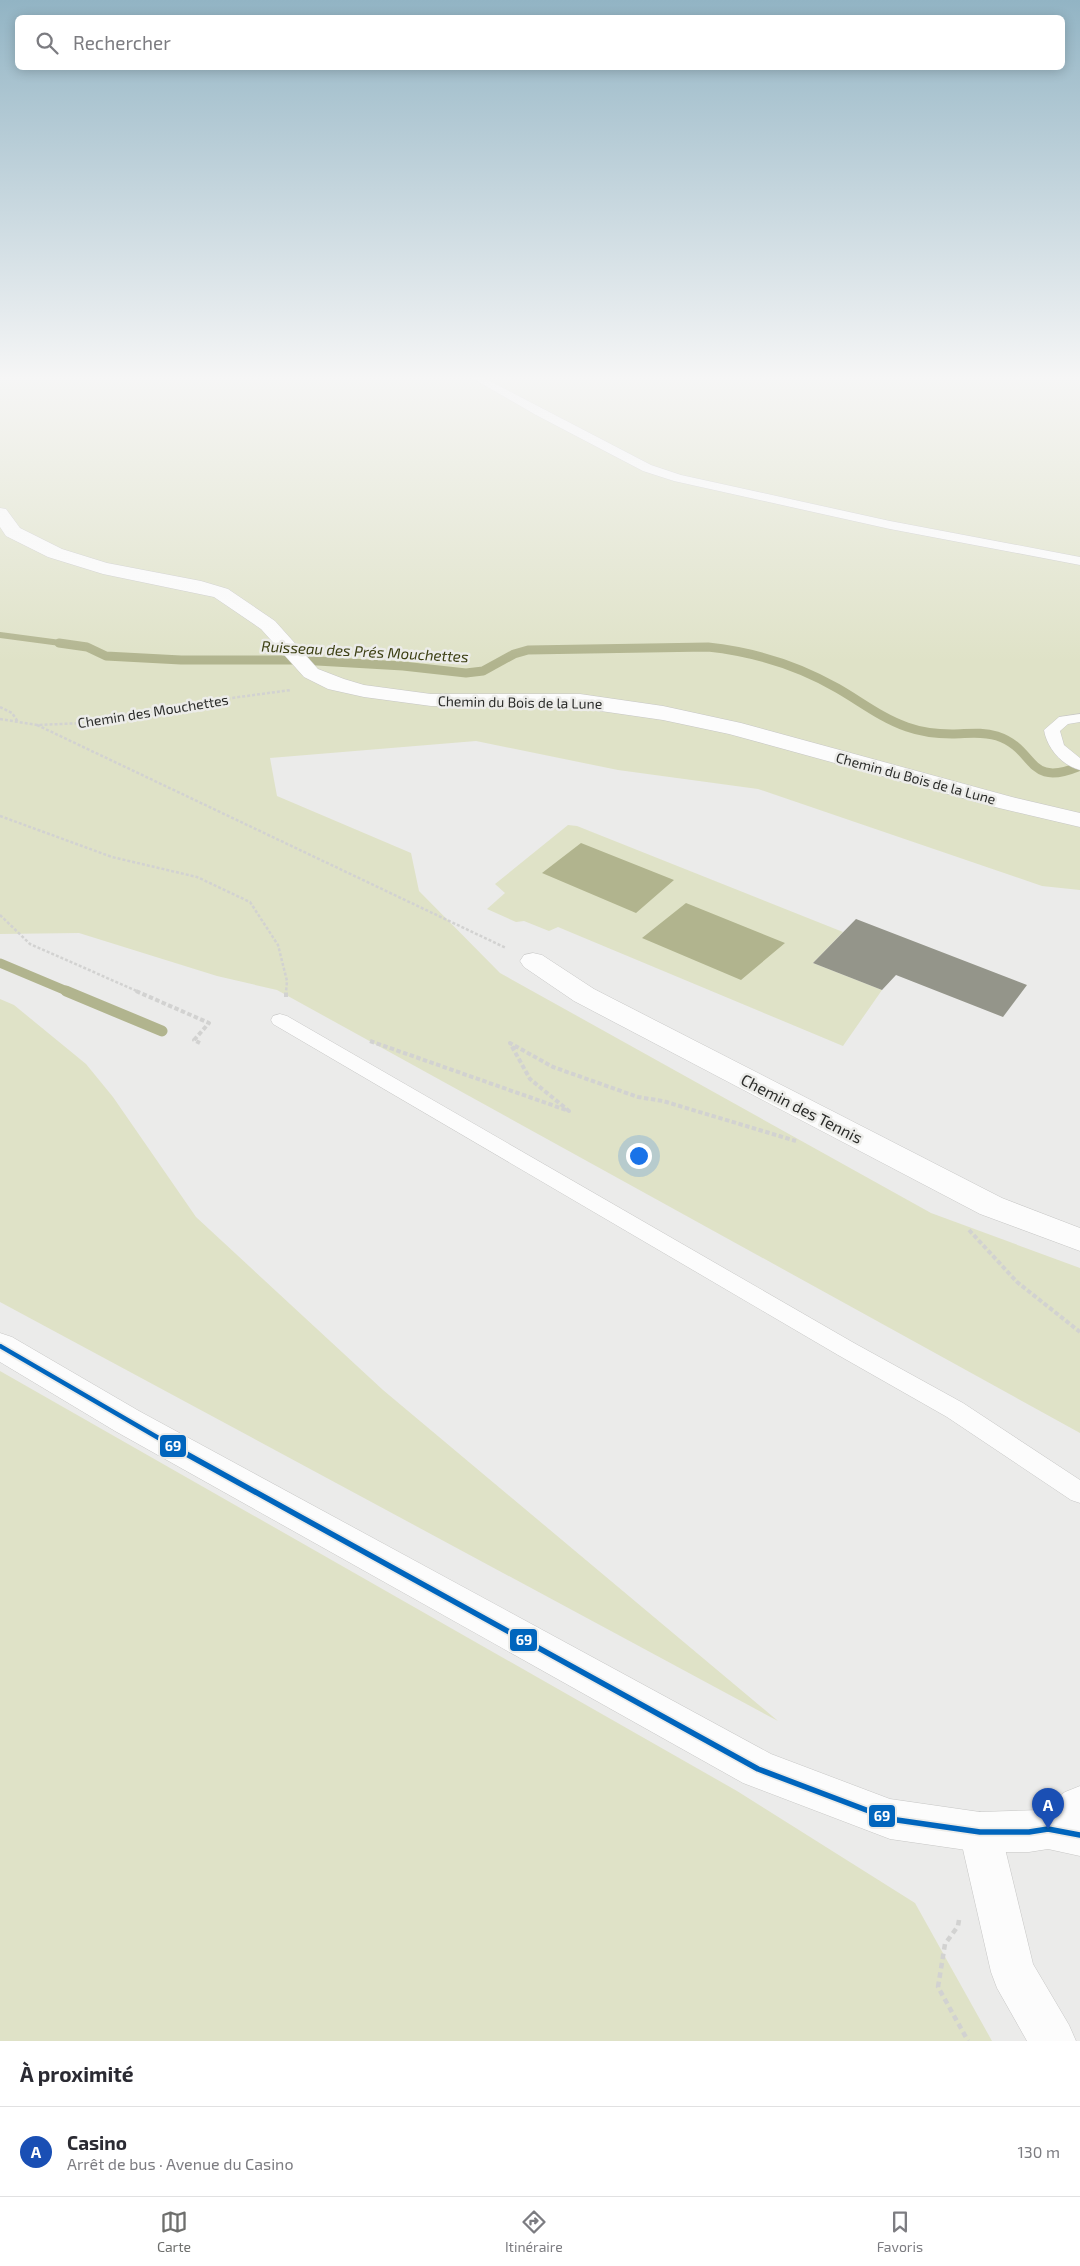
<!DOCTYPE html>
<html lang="fr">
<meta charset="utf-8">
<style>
:root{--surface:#fff;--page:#f2f2f3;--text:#2b2b33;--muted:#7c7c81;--line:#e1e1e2;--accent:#6e6f6d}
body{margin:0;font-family:"Exo 2",sans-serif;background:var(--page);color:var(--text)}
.you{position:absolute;left:638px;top:1155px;width:18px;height:18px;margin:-12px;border:4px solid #fff;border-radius:50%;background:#1a73e8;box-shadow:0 0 0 8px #1a73e833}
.badge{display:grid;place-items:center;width:32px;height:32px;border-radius:50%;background:var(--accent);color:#fff;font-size:16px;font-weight:700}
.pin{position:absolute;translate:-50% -41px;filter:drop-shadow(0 1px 2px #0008)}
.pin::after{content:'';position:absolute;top:26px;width:18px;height:15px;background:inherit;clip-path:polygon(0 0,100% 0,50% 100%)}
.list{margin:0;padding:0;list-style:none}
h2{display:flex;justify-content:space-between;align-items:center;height:65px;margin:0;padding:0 20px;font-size:21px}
h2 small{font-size:16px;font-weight:400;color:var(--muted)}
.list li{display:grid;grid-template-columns:32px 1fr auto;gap:15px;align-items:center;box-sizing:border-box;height:90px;padding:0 20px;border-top:1px solid var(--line)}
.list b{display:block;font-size:19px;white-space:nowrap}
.list p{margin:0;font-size:16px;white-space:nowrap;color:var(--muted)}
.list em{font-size:16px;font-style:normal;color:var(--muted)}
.icon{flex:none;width:28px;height:28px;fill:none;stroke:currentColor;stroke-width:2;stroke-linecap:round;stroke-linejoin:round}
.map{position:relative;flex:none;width:1080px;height:2041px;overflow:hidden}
.search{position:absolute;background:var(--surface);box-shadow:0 2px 12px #0003;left:15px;right:15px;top:15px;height:55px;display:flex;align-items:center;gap:12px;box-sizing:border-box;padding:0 18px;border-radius:8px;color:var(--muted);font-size:19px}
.sheet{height:155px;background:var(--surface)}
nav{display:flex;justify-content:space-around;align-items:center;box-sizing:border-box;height:70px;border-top:1px solid var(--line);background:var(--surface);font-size:14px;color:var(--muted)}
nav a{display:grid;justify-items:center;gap:2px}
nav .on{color:var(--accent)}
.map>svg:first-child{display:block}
</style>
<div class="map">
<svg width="1080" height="2041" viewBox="0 0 1080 2041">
<rect width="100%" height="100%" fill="#ebebea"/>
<path fill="#dfe2c7" d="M0 378H1080V890L1042 886 758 789 618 770 476 741 270 758 277 796 411 853 419 891 500 973 931 1213 1080 1268V1433L277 990 217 976 79 933 0 934Z
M568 825 577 826 843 932 813 963 882 990 843 1046 558 927 549 931 524 921 516 922 487 909 505 893 495 884Z
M0 999 14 1005 86 1064 113 1097 196 1217 383 1390 778 1721 0 1302Z
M0 1371 737 1791 915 1903 992 2041H0Z"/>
<path fill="#b1b48e" d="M581 843 674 880 636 913 542 873Z
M686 903 785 943 741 980 642 938Z"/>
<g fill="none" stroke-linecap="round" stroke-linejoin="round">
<path stroke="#b1b48e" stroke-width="6" d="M0 635 68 644"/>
<path stroke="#b1b48e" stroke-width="9" d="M59 643 87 647 106 656 181 660H300L403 666 466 673 483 671 514 654 528 650 708 647C754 652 797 665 837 688 860 701 881 718 907 727 921 732 937 734 952 734 967 734 981 731 997 736 1037 749 1026 789 1080 766
M0 963 69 992"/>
<path stroke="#b1b48e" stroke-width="11" d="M66 991 162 1031"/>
</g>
<path fill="#94958a" d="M856 919 1027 985 1003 1017 896 975 882 990 813 963Z"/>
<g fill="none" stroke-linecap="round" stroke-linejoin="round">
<defs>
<path id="lane" d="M472 378H484L651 465 681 475 890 521 1080 557V565L890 529 674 481 643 471 536 415Z
M1080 714V722L1068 724 1060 731 1064 745 1080 758V770C1061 765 1047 748 1044 730L1059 717Z
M280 1014 287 1016 854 1343 963 1403 1080 1480V1503L1071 1500 947 1417 838 1355 273 1024 271 1020 273 1016Z"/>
<path id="street" d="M0 508 6 509 20 528 62 549 107 563 201 581 228 589 275 621 318 669 344 679 364 685 431 694H580L663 706 741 723 1012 797 1080 813V827L999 808 729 734 663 720 580 708 431 706 364 697 328 689 304 677 261 629 214 597 103 574 48 557 6 536 0 527Z
M533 953 542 955 594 989 1002 1198 1080 1228V1251L980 1214 574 1001 524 967 520 961 524 955Z
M980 1812 995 1818 1001 1832 1033 1964 1069 2025 1076 2041H1027L997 1988 991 1972 959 1832 965 1818Z"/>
<path id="secondary" d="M0 1333 12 1337 139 1411 771 1754 890 1799 980 1812 1040 1810 1065 1792 1080 1786V1856L1048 1849 1029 1852H980L890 1839 743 1783 115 1431 0 1362Z"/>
</defs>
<use href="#lane" stroke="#c7c7c6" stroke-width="1"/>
<use href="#street" stroke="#c7c7c6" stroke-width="1"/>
<use href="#secondary" stroke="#c7c7c6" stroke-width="1"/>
<path stroke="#d2d2d1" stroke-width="2.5" stroke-dasharray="3 2" stroke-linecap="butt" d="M0 707 12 713 18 722
M0 719 37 725 84 723 150 709 291 690
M37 725 506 948
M0 816 112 857 197 877 250 902 278 945 287 981 286 992
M0 915 30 944 139 992"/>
<path stroke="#d2d2d1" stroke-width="4" stroke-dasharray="4.5 2.5" stroke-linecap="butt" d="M136 991 209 1023 194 1040 200 1043
M286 997V991
M370 1041 569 1111 530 1079 510 1043 553 1067 638 1097 663 1101 796 1141
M969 1230 1017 1282 1080 1332"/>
<path stroke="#d2d2d1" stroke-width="4.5" stroke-dasharray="5.5 4" stroke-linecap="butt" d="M959 1920 958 1926 945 1944 938 1987 968 2041"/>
<use href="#lane" fill="#fcfcfc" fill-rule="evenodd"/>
<use href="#street" fill="#fcfcfc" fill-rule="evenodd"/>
<use href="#secondary" fill="#fcfcfc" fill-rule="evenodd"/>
<defs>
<path id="bus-1-far1" d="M0 1346 174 1447"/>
<path id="bus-1" d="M172 1446 758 1769 890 1819 980 1832H1029L1048 1829 1080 1835"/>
</defs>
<use href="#bus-1-far1" stroke="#ecece9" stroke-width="8"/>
<use href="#bus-1" stroke="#ecece9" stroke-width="9"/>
<use href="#bus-1-far1" stroke="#0065bd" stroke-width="4.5"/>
<use href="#bus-1" stroke="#0065bd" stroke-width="5.5"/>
</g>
<linearGradient id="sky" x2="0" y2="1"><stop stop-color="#92b4c4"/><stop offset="0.57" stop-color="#f6f6f6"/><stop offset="1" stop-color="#f6f6f6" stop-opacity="0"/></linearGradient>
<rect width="1080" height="663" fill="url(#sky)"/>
<g text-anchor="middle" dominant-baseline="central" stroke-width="5" stroke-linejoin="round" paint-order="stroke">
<g font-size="14" fill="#2b2c2a" stroke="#ecece9">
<text transform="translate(520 702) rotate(1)">Chemin du Bois de la Lune</text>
<text transform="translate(153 711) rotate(-9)">Chemin des Mouchettes</text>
<text transform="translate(916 778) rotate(15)">Chemin du Bois de la Lune</text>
</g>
<g font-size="15" font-style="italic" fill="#3c3f13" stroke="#ecece9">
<text transform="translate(365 651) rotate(3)">Ruisseau des Prés Mouchettes</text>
</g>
<g font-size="16" fill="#2b2c2a" stroke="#ecece9">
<text transform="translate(802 1108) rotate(27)">Chemin des Tennis</text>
</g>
</g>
<g stroke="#ecece9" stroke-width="2">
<rect x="159" y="1434" width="28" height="24" rx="5" fill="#0065bd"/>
<rect x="509" y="1628" width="29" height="24" rx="5" fill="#0065bd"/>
<rect x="868" y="1804" width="28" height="24" rx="5" fill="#0065bd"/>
</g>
<g font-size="14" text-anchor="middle" font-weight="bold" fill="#fff">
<text x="173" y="1451">69</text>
<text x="524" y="1645">69</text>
<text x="882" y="1821">69</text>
</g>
</svg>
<div class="you"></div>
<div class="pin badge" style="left:1048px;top:1829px;background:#1a4fb4">A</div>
<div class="search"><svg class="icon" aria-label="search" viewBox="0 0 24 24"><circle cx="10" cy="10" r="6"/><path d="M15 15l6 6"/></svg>Rechercher</div>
</div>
<section class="sheet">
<h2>À proximité<small></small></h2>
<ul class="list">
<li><span class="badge" style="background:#1a4fb4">A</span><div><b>Casino</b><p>Arrêt de bus · Avenue du Casino</p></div><em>130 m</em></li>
</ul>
</section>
<nav>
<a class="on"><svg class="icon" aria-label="map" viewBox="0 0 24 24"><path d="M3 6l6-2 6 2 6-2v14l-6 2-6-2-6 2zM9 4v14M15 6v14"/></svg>Carte</a>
<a><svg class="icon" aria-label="directions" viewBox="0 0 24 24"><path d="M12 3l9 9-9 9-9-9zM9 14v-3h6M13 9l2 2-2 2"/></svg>Itinéraire</a>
<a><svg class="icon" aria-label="saved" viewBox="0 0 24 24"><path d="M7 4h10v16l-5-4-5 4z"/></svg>Favoris</a>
</nav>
